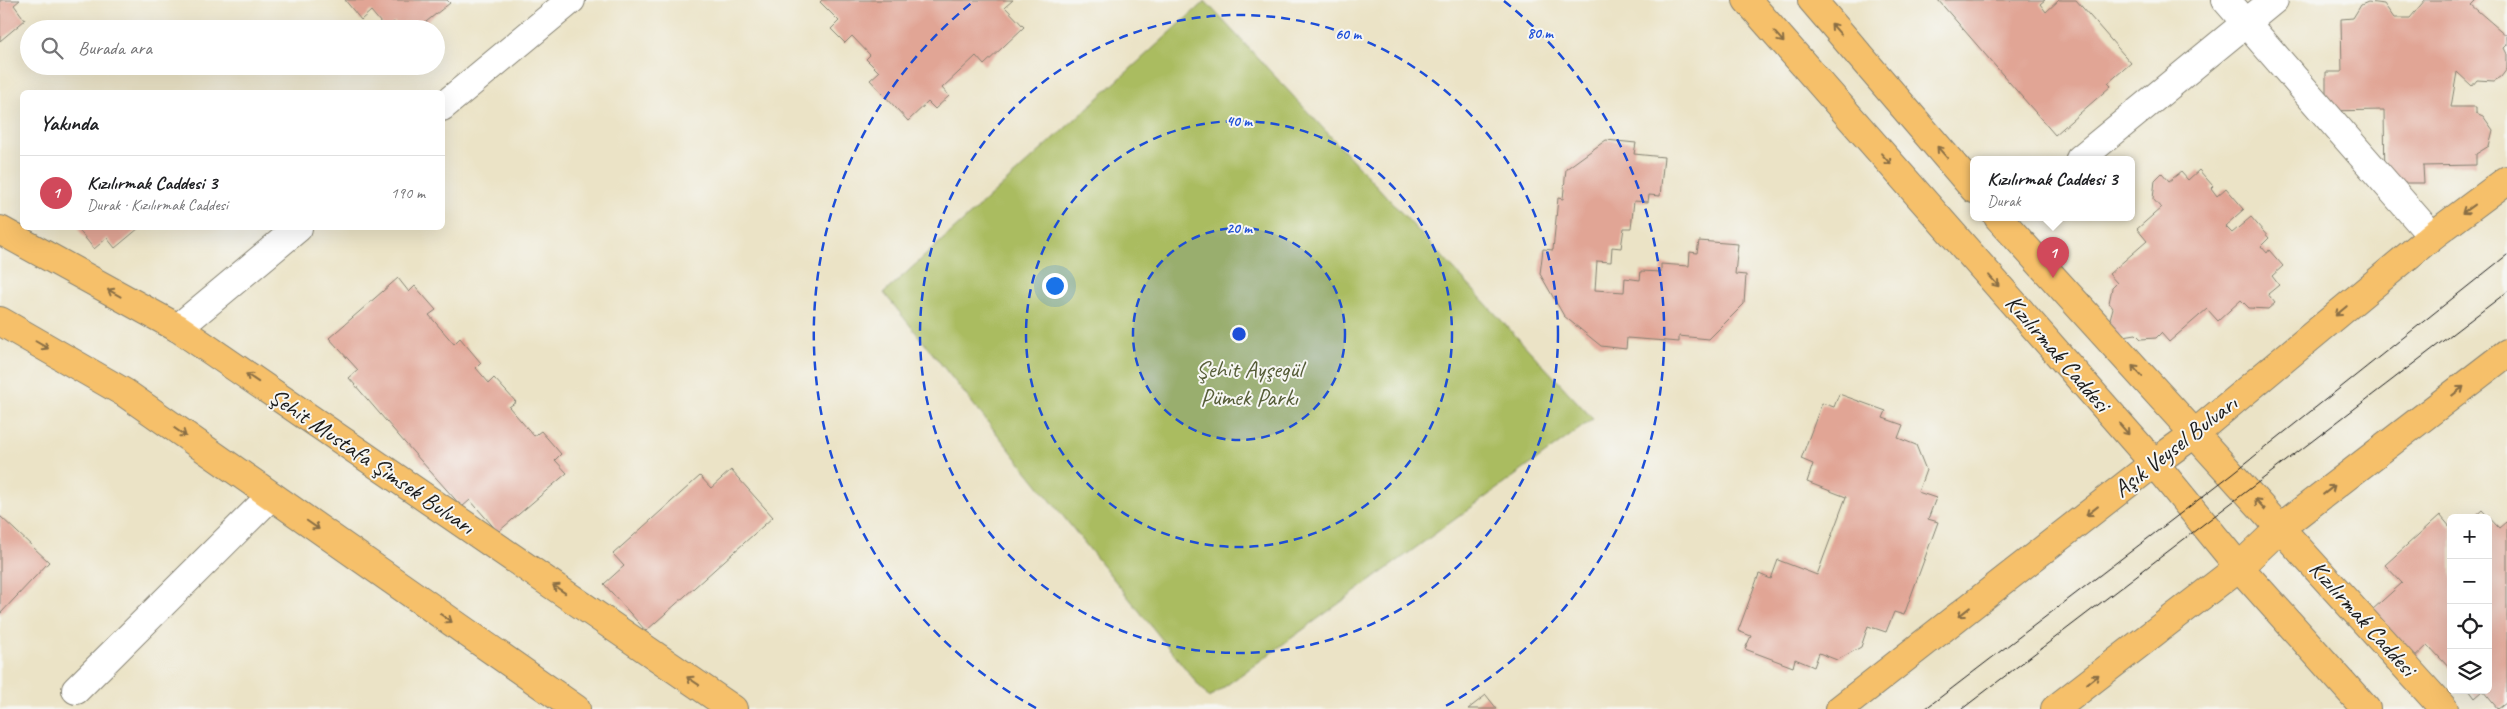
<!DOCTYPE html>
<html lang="tr">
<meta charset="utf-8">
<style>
:root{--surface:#fff;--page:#f2f2f2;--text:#202124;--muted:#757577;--line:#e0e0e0;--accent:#d1495b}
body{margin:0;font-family:Caveat,sans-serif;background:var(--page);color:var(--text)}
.controls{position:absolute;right:15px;bottom:15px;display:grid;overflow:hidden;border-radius:8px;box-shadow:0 5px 20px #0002}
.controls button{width:45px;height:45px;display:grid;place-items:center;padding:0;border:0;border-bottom:1px solid var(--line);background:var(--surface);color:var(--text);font:25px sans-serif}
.you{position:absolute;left:1054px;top:285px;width:18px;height:18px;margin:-12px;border:4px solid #fff;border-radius:50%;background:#1a73e8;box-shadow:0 0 0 8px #1a73e833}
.badge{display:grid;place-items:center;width:32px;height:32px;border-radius:50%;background:var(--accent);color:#fff;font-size:16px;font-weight:700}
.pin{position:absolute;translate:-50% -41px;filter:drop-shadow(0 1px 2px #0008)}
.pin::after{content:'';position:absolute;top:26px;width:18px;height:15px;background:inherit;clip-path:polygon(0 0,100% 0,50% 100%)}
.popup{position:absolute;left:1970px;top:156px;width:165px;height:65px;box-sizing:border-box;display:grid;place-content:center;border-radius:8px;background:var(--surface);filter:drop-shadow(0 1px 4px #0005);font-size:16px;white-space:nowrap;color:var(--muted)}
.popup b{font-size:19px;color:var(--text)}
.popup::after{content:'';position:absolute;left:50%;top:100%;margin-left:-10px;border:10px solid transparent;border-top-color:var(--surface)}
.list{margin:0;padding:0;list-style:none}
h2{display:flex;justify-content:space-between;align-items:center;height:65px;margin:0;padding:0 20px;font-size:21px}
h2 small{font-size:16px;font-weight:400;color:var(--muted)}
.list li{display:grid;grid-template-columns:32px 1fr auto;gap:15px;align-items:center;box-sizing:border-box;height:75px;padding:0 20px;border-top:1px solid var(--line)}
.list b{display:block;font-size:19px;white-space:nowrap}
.list p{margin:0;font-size:16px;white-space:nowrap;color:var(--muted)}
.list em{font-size:16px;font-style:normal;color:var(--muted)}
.icon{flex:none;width:28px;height:28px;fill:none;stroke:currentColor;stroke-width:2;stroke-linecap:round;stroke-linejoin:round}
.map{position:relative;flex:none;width:2507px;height:709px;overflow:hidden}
.search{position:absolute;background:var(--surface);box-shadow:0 5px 20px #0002;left:20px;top:20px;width:425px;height:55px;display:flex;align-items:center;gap:12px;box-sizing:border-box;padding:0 18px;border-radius:28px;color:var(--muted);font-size:19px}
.panel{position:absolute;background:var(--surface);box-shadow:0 5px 20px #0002;left:20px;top:90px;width:425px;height:140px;border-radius:8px}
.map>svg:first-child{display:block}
</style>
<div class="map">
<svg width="2507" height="709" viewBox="0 0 2507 709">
<rect width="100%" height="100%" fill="#f6f6f2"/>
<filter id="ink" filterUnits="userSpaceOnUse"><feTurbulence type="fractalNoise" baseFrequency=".02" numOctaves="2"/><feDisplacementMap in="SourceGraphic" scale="10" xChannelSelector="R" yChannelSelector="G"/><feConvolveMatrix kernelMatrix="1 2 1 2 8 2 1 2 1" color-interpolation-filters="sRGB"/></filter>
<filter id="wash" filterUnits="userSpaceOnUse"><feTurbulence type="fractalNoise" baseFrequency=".0096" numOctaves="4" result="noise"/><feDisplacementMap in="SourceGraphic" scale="20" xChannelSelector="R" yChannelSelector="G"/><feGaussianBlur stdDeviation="1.12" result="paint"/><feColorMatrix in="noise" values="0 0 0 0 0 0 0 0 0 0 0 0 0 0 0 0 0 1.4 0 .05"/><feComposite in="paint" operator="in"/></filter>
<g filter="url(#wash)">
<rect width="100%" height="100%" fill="#ebe3c6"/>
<path fill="#aabc60" stroke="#636c3e" d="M1205 1 1593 419 1209 698 884 293Z"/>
<g id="blocks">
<path fill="#e1a595" d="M0 0H20L14 5 25 20 0 41Z
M345 0H447L450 3 417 29H399L394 22 386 29 371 11 361 20Z
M822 0H1013L1005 7 1024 27 984 65 976 56 942 88 949 96 935 109 928 102 908 121 870 80 879 72 866 59 870 55 852 36 845 43 831 29 839 21 820 2Z
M1938 0H2045L2040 4 2046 12 2059 0H2076L2131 63 2108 83 2111 86 2055 135Z
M2425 0H2476L2471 5 2507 36V45L2504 48 2507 54V69L2501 77 2494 81 2477 80 2472 86 2457 72 2451 107H2476V113L2483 116 2493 130 2489 146 2476 154V165L2423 166 2424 183H2385L2384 110 2326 111V72H2342L2341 19 2353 18 2361 5 2368 2 2384 4 2394 18H2410Z
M1606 140 1636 143 1634 154 1664 157 1660 196 1649 195 1648 202 1634 201 1631 228H1624L1621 248 1612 247 1611 262 1597 261 1595 290 1624 292 1625 278 1640 280 1641 271 1661 272V264L1689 266 1690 252 1697 253 1699 241 1738 244 1735 274 1746 275 1744 304 1709 339 1679 336V342L1627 338 1626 349 1601 346 1564 316 1540 274 1543 249 1553 250 1558 198 1563 199 1566 169Z
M2199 170 2213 186 2211 188 2217 196 2226 188 2244 209 2225 226 2232 233 2251 217 2269 238 2261 246 2267 253 2269 250 2283 266 2272 276 2279 285 2268 294 2275 303 2268 309 2249 308 2241 300 2218 321 2207 309 2169 342 2161 333 2156 338 2141 339 2136 334 2117 337 2108 326 2113 308 2109 303 2112 288 2117 283 2109 274 2147 241 2137 229 2161 208 2153 199 2155 180 2162 173 2169 181 2181 172 2188 180Z
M80 228H139L115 248 107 238 94 249 78 229Z
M398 278 409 292 415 286 436 310 429 315 454 344 460 338 481 363 476 368 489 383 494 378 516 402 509 407 534 436 541 431 561 454 555 460 567 473 498 532 470 500 462 507 405 443 349 378 358 370 329 338Z
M1839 394 1886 411 1883 418 1903 425 1898 438 1916 445 1926 470 1918 492 1936 498 1928 519 1938 522 1904 615 1894 612 1886 632 1868 626 1861 647 1837 660 1819 653 1814 667 1795 659 1793 667 1745 649 1751 636 1738 631 1759 574 1771 579 1778 560 1817 575 1846 497 1807 482 1813 464 1801 459 1822 403 1834 407Z
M731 470 773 517 646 631 604 584 624 566 613 554 700 476 711 488Z
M2482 510 2499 528 2506 522 2507 523V704L2506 703 2498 709 2483 691 2475 698 2469 690H2488V518H2473Z
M2440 515 2451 528V670L2428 645 2412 660 2372 610 2402 583 2385 565Z
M0 516 49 562 0 614Z
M1486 695 1497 709H1468Z"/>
</g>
</g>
<g filter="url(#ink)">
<use href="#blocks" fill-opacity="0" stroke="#848071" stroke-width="1"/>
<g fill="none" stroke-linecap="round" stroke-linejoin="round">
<defs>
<path id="street" d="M2226 0 2432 236
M442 107 571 0
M2080 159 2274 0
M178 328 298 228
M76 690 271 496"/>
<path id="primary" d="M1747 0 2154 463 2239 567 2366 709
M1812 0 1974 189
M1998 217 2444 709
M0 230 178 328 733 709
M0 321 125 393 576 709
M1840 709 2154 463 2194 434 2432 236 2507 180
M2055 709 2239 567 2281 527 2507 353"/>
</defs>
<use href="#street" stroke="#848071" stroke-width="30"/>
<use href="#primary" stroke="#848071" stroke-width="30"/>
<use href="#street" stroke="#fff" stroke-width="28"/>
<use href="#primary" stroke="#f6c06b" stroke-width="28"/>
<path stroke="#1c1c1c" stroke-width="1" d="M1925 709 2232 474 2507 255
M1962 709 2507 292"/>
</g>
<defs><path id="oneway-shaft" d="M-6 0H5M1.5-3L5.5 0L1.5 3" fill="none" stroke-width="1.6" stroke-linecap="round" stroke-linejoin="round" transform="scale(1.25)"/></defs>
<g stroke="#896e44">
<use href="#oneway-shaft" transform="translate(1836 29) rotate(-131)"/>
<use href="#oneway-shaft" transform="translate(1779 37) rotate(49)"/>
<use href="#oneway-shaft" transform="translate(1942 152) rotate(-131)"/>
<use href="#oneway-shaft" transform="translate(1886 159) rotate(49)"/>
<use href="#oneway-shaft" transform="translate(2468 209) rotate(144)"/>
<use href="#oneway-shaft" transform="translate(1994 281) rotate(49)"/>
<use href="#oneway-shaft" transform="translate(114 293) rotate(-151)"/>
<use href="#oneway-shaft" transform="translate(2341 311) rotate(140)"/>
<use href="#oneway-shaft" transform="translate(42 345) rotate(30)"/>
<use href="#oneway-shaft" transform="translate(2137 371) rotate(-132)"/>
<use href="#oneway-shaft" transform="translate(252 378) rotate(-146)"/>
<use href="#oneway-shaft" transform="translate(2458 391) rotate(-38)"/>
<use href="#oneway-shaft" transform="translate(2124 429) rotate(49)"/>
<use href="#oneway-shaft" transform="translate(180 432) rotate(35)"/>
<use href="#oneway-shaft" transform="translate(2329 490) rotate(-38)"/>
<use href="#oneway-shaft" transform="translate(2260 504) rotate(-133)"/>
<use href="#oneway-shaft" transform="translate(2092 511) rotate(142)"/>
<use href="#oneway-shaft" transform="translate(313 525) rotate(35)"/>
<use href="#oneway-shaft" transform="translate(559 589) rotate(-146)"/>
<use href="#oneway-shaft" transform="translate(1964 612) rotate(142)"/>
<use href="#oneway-shaft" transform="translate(446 618) rotate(35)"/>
<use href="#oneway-shaft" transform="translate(2093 679) rotate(-38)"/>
<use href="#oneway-shaft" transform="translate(693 681) rotate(-146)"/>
</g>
</g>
<circle cx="1239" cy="334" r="106" fill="#1d4ed8" fill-opacity=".12"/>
<g fill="none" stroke="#1d4ed8" stroke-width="2.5" stroke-dasharray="9 6">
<circle cx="1239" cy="334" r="106"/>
<circle cx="1239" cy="334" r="213"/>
<circle cx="1239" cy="334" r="319"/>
<path d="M1036 708A426 426 0 0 1 974 1M1504 1A426 426 0 0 1 1442 708"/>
</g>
<g text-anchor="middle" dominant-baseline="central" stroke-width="4" stroke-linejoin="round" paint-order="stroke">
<g font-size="24" fill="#1c1c1c" stroke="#f6f6f2">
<text transform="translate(2058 353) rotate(49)">Kızılırmak Caddesi</text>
<text transform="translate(2175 446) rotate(-38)">Aşık Veysel Bulvarı</text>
<text transform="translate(372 461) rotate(34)">Şehit Mustafa Şimsek Bulvarı</text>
<text transform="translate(2363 618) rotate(48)">Kızılırmak Caddesi</text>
</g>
<g font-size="24" fill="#555c37" stroke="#f6f6f2">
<text x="1249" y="369">Şehit Ayşegül<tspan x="1249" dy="28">Pümek Parkı</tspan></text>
</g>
</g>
<circle cx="1239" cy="334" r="8" fill="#1d4ed8" stroke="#f6f6f2" stroke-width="2.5"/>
<g font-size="15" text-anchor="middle" font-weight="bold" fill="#1d4ed8" stroke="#f6f6f2" stroke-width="4" stroke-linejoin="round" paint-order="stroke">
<text x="1540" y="38">80 m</text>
<text x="1348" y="39">60 m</text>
<text x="1239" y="126">40 m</text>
<text x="1239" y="233">20 m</text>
</g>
</svg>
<div class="controls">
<button>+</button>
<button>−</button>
<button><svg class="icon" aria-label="locate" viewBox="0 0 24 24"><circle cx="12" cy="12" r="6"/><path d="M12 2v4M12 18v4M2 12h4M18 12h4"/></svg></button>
<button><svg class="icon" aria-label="layers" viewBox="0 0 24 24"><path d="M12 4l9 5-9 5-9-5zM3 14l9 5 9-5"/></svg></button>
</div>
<div class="you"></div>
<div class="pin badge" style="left:2053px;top:278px">1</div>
<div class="popup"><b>Kızılırmak Caddesi 3</b>Durak</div>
<div class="search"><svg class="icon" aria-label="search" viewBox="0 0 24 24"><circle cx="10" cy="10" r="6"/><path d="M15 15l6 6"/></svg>Burada ara</div>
<section class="panel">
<h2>Yakında<small></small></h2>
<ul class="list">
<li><span class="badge">1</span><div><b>Kızılırmak Caddesi 3</b><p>Durak · Kızılırmak Caddesi</p></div><em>190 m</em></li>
</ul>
</section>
</div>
